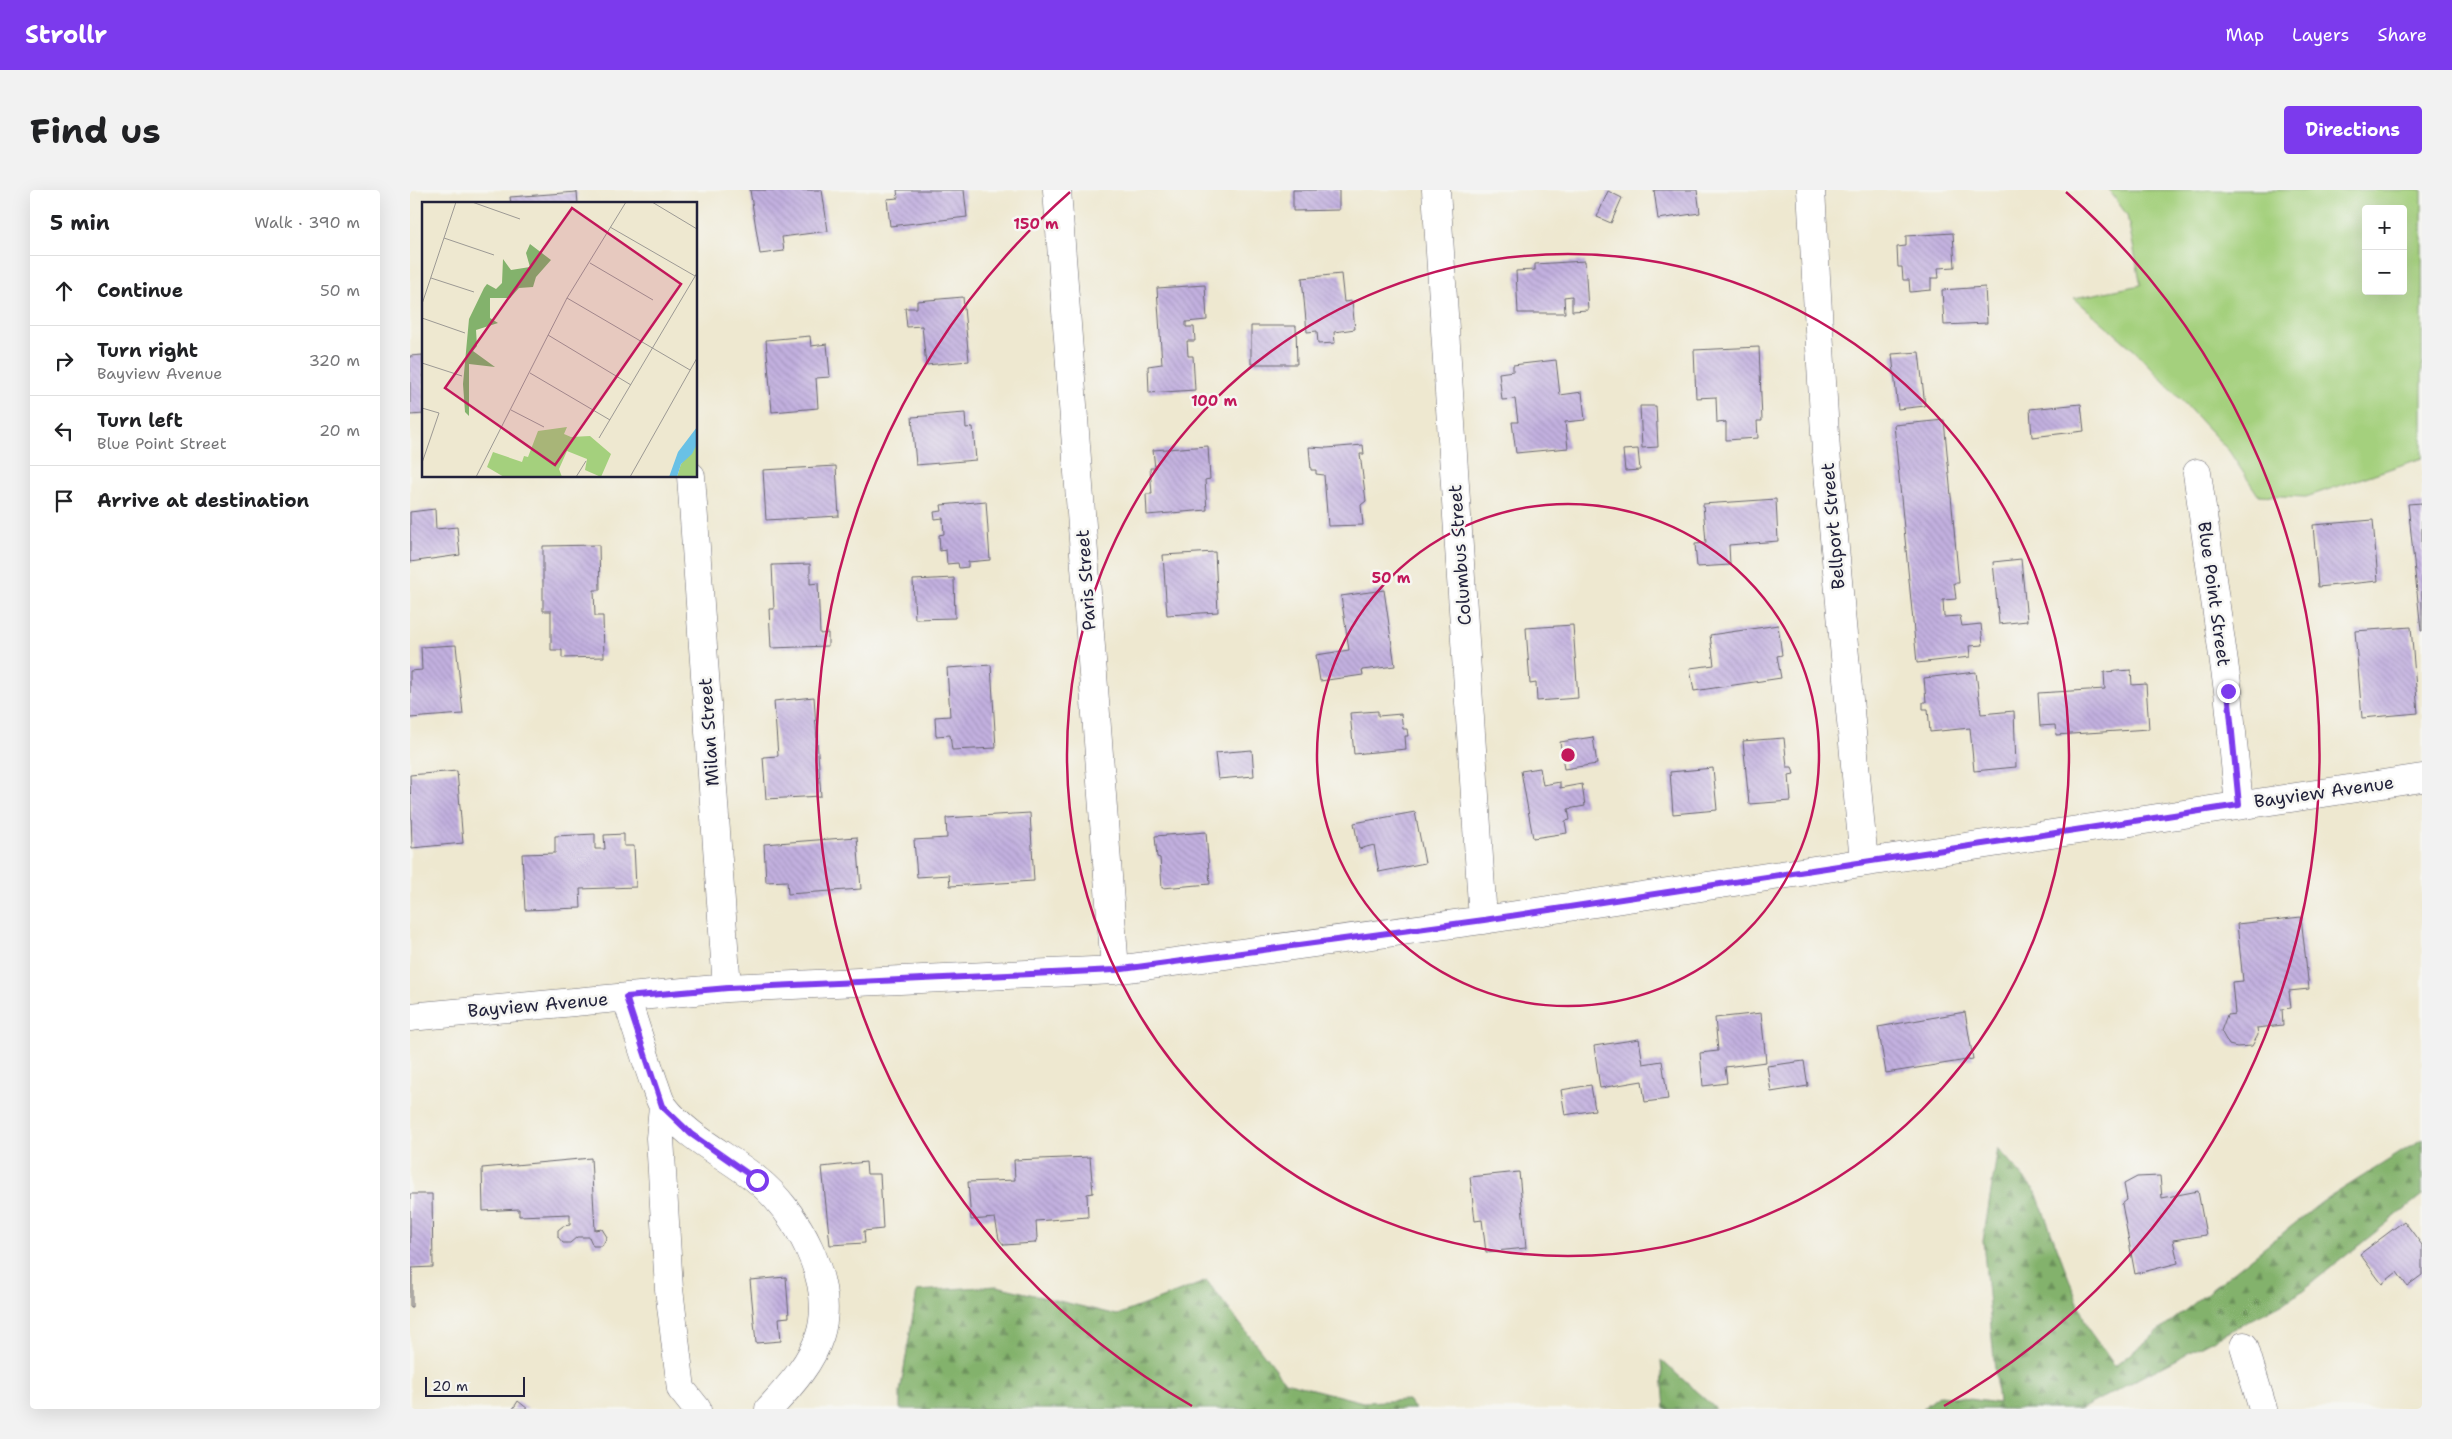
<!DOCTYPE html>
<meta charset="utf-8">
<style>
:root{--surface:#fff;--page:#f2f2f2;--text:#202124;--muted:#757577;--line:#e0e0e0;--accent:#7c3aed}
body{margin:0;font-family:"Shantell Sans",sans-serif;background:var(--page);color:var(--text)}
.controls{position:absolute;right:15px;top:15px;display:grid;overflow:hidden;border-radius:5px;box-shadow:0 5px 20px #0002}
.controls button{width:45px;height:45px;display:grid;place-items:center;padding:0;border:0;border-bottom:1px solid var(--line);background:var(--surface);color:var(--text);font:25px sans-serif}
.scale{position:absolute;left:15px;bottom:12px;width:100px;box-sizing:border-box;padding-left:5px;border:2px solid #22223b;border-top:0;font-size:14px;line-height:18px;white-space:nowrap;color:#22223b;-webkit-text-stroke:4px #f6f6f2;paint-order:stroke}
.stop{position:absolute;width:15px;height:15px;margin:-11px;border:4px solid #7c3aed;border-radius:50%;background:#fff}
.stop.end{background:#7c3aed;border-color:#fff;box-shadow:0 1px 5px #0008}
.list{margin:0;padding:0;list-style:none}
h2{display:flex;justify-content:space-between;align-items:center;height:65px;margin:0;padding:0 20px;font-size:21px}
h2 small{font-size:16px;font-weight:400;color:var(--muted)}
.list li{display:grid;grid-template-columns:32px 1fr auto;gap:15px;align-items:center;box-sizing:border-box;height:70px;padding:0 20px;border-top:1px solid var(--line)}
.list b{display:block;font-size:19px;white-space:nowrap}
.list p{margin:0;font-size:16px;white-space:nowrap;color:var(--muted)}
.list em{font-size:16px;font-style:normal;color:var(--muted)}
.icon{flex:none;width:28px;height:28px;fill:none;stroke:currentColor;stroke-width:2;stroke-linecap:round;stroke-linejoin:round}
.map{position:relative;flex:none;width:2012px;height:1219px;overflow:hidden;border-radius:5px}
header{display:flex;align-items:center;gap:30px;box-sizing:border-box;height:70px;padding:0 25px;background:var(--accent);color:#fff}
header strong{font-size:24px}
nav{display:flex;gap:28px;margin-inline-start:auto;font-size:18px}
.intro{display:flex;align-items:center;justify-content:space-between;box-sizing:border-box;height:120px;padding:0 30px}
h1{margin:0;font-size:35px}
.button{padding:12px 22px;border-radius:5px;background:var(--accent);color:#fff;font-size:18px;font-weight:700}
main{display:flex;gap:30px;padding:0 30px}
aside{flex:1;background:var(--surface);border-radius:5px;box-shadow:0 5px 20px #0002}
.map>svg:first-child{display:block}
</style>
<header>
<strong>Strollr</strong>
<nav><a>Map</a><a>Layers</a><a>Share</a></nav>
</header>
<div class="intro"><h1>Find us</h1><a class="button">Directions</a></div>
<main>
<aside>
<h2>5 min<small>Walk · 390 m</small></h2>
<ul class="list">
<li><svg class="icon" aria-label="ahead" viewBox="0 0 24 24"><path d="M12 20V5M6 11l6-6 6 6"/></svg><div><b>Continue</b></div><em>50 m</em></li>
<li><svg class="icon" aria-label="right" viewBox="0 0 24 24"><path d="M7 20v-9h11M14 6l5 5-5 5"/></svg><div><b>Turn right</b><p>Bayview Avenue</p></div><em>320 m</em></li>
<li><svg class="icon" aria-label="left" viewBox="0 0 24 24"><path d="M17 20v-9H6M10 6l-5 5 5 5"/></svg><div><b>Turn left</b><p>Blue Point Street</p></div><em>20 m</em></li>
<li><svg class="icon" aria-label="arrive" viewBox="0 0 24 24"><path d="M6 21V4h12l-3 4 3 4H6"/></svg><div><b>Arrive at destination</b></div></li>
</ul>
</aside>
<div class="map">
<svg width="2012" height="1219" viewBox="0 0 2012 1219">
<defs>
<pattern id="forest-firs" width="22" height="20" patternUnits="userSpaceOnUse" patternTransform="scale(1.25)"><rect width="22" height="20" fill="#83b26c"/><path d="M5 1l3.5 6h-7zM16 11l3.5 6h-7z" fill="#6b905a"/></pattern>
<pattern id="building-back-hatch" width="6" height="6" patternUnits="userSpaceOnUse" patternTransform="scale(1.25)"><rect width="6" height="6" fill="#c2b0df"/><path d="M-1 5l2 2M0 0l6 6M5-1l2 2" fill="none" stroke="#a697c0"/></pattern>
</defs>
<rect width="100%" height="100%" fill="#f6f6f2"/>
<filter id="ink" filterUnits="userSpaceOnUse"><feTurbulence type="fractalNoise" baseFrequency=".02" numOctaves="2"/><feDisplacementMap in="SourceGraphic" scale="10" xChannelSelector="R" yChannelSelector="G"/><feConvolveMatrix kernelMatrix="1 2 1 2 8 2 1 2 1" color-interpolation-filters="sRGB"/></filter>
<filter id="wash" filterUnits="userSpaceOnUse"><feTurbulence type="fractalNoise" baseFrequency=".0096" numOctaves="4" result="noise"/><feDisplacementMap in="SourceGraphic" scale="20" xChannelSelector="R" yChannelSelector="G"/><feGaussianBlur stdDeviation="1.12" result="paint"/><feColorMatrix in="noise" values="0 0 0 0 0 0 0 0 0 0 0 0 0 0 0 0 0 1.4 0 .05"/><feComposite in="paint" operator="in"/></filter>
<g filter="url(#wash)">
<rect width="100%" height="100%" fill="#eee8d0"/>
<path fill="#a4d07d" stroke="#63795c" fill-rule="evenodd" d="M1699 0H2012V268L1896 307 1848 305 1819 261 1725 161 1664 108 1731 95 1717 25ZM1956 19H1993V101H1956Z"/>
<path fill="url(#forest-firs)" stroke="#526a54" d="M2012 949V1005L1883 1108 1671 1219H1512L1530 1205 1588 1213 1573 1051 1588 958 1626 1002 1678 1139 1705 1176 1912 1012Z
M797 1091 875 1192 953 1212 998 1210 1005 1219H490V1202L507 1101 587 1096 707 1125Z
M1251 1170 1306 1219H1255Z"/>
<g id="blocks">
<path fill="url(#building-back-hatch)" d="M340 0H412L418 41 372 47 374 61 350 64Z
M487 0H554L557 27 480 36 477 9 488 8Z
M883 0H929V20L883 21Z
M1244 0H1287L1290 23 1248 29Z
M1198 1 1212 8 1201 33 1187 27Z
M167 2 168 14H101L100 7Z
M1543 43 1545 77 1528 78 1529 88H1521V100L1500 102 1499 90H1493L1492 77H1488L1487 57 1496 56V46Z
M1175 71 1178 120 1162 121V106L1154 107 1155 123H1108L1106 81 1125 80V74Z
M931 84 934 112 942 111 945 139 924 142 925 153 908 154 907 141 897 142 892 88Z
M795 95 797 130 776 132V137H784L785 151H777L778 166H783L785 200 739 203 738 176 752 174 747 98Z
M1575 97 1577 133 1534 135 1532 100Z
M553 107 559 171 516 175 512 136 497 137 495 118H507V111Z
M841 136H886L887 174H841Z
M400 146 401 156 417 154 420 187 406 188 408 218 362 222 356 150Z
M1349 157 1352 231H1347L1348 248 1316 250V232L1307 233 1306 207 1286 208 1284 160Z
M1509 162 1515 216 1488 219 1482 164Z
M13 165 14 224 0 225V166Z
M1146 170 1150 205 1172 202 1175 230 1155 232 1158 258 1106 263 1102 232H1108L1105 209 1092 210 1089 183 1103 181V175Z
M1671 214 1674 241 1622 247 1620 219Z
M1230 216H1246L1248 257 1232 258Z
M555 223 556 238 563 237 566 270 506 275 502 227Z
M1534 230 1549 393H1544L1546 409 1533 410 1534 427 1550 426 1552 436 1571 434 1573 455 1559 456 1560 467 1507 473 1484 235Z
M953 255 954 264H950L956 311 951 315 953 335 918 336 914 285 906 284V280H901L899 257 917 258Z
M798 256 800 289 795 290 797 320 737 325 736 304H742L740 278H745L743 260Z
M1228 259 1230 280 1215 281 1213 260Z
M426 276 429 326 356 330 353 280Z
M1366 309 1368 351 1319 355 1320 375 1287 377 1285 354 1296 353 1293 314Z
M576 311 580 370 558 372V377L549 378 548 373 537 374 536 360 530 361 529 345 534 344 533 328 525 329 524 322 532 321 531 315Z
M2012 313V441H2011L1998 314Z
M25 319 26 339 47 337 50 365 0 372V322Z
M1963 330 1968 391 1908 397 1903 335Z
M189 355 190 400H184L185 426H193L194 467 152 468V460H141V421H133V356Z
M805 362 808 422 757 425 753 365Z
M1611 369 1617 431 1589 434 1583 372Z
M400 374V394L408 393 410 444 418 443V456L361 458 359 419H364L362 375Z
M544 388 545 428 505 429 503 390Z
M974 400 985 476 952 480 953 485 910 491 906 465 939 460 931 406Z
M1163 435 1168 508 1127 511 1126 493 1120 494 1116 438Z
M1368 435 1372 465 1367 466 1371 488 1284 501 1280 478 1304 475 1300 445Z
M2001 437 2008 523 1952 528 1945 441Z
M46 455 53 524 0 528V481L12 480 11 457Z
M581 475 586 558 542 560 540 545 526 546 525 527 540 526 537 478Z
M1721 480 1722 495 1736 494 1739 539 1646 545 1645 535 1630 536 1628 503 1695 499 1694 482Z
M1566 482 1571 524 1604 521 1606 577 1564 581 1560 538 1520 542 1518 519H1513V512H1516L1514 488Z
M404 507 411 606 356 609 353 567 368 566 364 511Z
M968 521V526L991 524 993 539H997L998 546H995L996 559 944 564 940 523Z
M1183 547 1187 574 1154 579 1150 552Z
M1374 548 1377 577H1382L1384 584 1379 585 1381 611 1339 614 1333 551Z
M842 560 844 586 808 589 805 563Z
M1130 578 1133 595 1150 592V598L1172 594 1175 616 1158 619 1160 630 1155 631 1157 643 1123 648 1111 581Z
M1303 578 1307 620 1263 624 1260 582Z
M47 581 53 653 2 658 0 585Z
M1005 622 1015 673 969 682 964 655 949 659 944 633Z
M620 623 624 691 540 696 539 685 507 687 504 650 537 648 536 628Z
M796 642 800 694 752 698 750 668 747 667 745 646Z
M185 644V659H195L194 645 214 644V656H224L226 697 170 699 171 718 115 720 112 664 145 663V646Z
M447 647 451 699 378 704 377 691 356 692 354 654Z
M1891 727 1899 799 1879 801 1881 818 1872 819 1873 835 1847 838 1848 845 1842 856 1827 857 1819 855 1811 841 1817 825 1825 824 1822 792 1833 791 1827 734Z
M1555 822 1563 869 1476 883 1468 837Z
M1351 823 1356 872 1315 877 1317 893 1293 896 1290 863 1308 861 1305 828Z
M1229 849 1233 874 1252 871 1258 909 1235 912 1232 891 1190 898 1184 856Z
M1394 871 1398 896 1361 902 1357 876Z
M1181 895 1185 920 1155 925 1151 900Z
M680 967 683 1003 677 1004 678 1027 626 1031 627 1048 625 1053 594 1055 589 1049 585 1028 561 1030 558 992 605 990 604 970Z
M181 968 185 1040 192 1039 197 1047 192 1056H183L179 1047H167L160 1053H153L148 1047V1040L153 1036 160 1035V1024L109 1026V1019L73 1021 72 978Z
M456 972 457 984H470L473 1039 454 1041 455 1053 420 1055 412 977Z
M1109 982 1116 1058 1076 1062 1072 1030 1065 1031 1060 987Z
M1750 986 1752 1008 1788 1001 1796 1045 1763 1050 1768 1073 1725 1084 1712 1014 1717 1010 1714 994 1727 987Z
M0 1004H22L23 1077 2 1078V1117H0Z
M1994 1031 2012 1055V1085L1997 1096 1987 1082 1972 1094 1950 1064Z
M376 1087 379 1127 369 1128 371 1151 346 1153 340 1090Z
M108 1211 118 1219H103Z"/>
</g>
</g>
<g filter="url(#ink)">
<use href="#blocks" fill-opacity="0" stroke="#69676f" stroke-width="1"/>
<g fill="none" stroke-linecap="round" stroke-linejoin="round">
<defs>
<path id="minor" d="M647 0 705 780
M1026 0 1073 730
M1401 0 1416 261 1454 672
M1787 283 1818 501 1829 615
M281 286 317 798
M216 807C225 835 234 864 244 893 247 900 249 911 254 917 278 948 316 965 346 989 387 1021 426 1092 410 1145 401 1174 379 1197 359 1219
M0 827 317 798 705 780 1073 730 2012 588
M253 916 250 948 259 1099 271 1199 287 1219
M1834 1156 1853 1219"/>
</defs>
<use href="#minor" stroke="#69676f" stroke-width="29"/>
<use href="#minor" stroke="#fff" stroke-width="28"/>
</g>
</g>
<g fill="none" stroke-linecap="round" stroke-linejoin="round" filter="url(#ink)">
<path stroke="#7c3aed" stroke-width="6" d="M347 990 281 944 252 916 216 807 318 798 705 780 1074 730 1829 615 1818 501"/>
</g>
<g fill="none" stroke="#c2185b" stroke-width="2.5">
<circle cx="1158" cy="565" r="251"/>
<circle cx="1158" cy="565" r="501"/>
<path d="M782 1216A752 752 0 0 1 660 2M1656 2A752 752 0 0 1 1534 1216"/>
</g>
<g text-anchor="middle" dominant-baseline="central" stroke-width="5" stroke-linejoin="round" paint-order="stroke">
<g font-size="18" fill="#22223b" stroke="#f6f6f2">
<text transform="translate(1423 336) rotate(-95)">Bellport Street</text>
<text transform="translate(1050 365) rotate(-94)">Columbus Street</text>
<text transform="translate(676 390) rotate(-94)">Paris Street</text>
<text transform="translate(1804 404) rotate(82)">Blue Point Street</text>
<text transform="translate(299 542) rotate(-94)">Milan Street</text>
<text transform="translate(1914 602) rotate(-8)">Bayview Avenue</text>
<text transform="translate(128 815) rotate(-5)">Bayview Avenue</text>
</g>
</g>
<g transform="translate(12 12)">
<rect width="275" height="275" fill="#eee8d0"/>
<path d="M145 225 142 232 149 235 168 234 189 252 179 275 163 268 165 257 145 249 137 267 140 275H82L65 265 71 250 100 260 102 254 106 255 116 229Z" fill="#a4d07d"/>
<path d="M108 42 129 58 114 75 111 85 97 86 88 96H68V116L76 121 54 128 55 144 51 149 73 165 47 162V214L43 210 41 182 47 117 62 86 65 82 74 87 80 81 81 57 89 68 108 65 104 51Z" fill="#83b26c"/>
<path d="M275 242V275H255L259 262Z" fill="#a4d07d"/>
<path d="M275 225V242L270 252 259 262 255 275H247L256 250Z" fill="#69c1e6"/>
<path fill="none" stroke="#9c9994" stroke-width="1" d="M50 0 98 17M230 0 275 27M188 25 273 74M22 36 72 53M168 61 231 98M9 76 52 90M145 96 268 168M0 102 34 0M0 116 43 131M126 133 209 183M0 161 40 174M108 171 188 218M0 206 17 211 0 261M89 208 122 225M177 236 275 71M54 275 145 96 204 0M154 275 164 259M208 275 275 156"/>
<path fill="#c2185b" fill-opacity="0.15" stroke="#c2185b" stroke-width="2.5" d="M150 6 259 82 133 263 23 186Z"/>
<rect width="275" height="275" fill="none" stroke="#22223b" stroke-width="2.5"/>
</g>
<circle cx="1158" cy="565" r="8" fill="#c2185b" stroke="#f6f6f2" stroke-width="2.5"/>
<g font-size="15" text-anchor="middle" font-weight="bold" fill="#c2185b" stroke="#f6f6f2" stroke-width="5" stroke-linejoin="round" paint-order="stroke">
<text x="626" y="39">150 m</text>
<text x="804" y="216">100 m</text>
<text x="981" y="393">50 m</text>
</g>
</svg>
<div class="controls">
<button>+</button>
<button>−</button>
</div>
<div class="scale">20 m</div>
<div class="stop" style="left:347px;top:990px"></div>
<div class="stop end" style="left:1818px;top:501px"></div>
</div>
</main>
